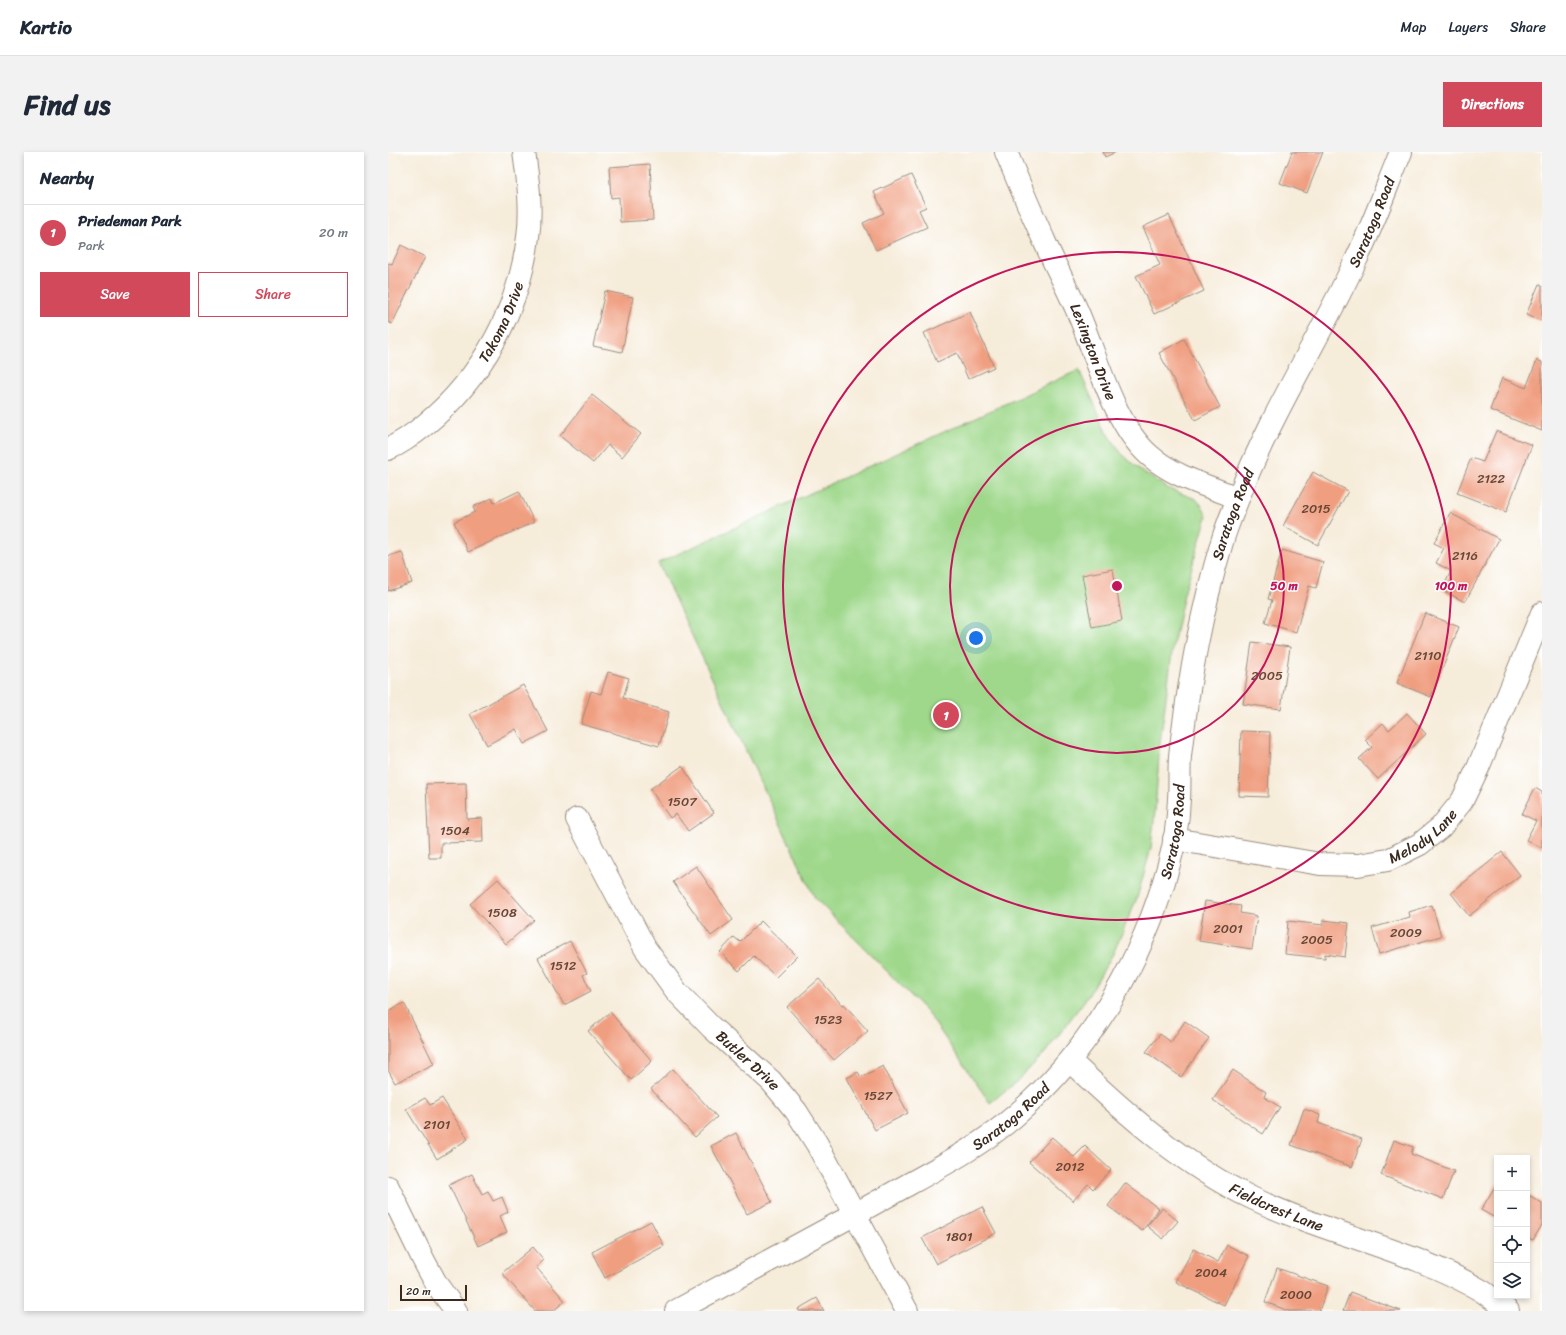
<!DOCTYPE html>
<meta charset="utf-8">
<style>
:root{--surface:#fff;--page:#f2f2f3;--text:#1f2937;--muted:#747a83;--line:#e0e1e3;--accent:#d1495b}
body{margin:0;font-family:Sriracha,sans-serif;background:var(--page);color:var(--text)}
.controls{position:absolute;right:12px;bottom:12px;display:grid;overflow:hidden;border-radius:0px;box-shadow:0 2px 6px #0003}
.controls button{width:36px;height:36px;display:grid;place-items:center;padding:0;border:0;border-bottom:1px solid var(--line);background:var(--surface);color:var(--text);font:20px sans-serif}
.scale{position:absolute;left:12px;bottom:10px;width:67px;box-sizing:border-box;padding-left:4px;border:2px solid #3b2a1e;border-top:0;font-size:11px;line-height:14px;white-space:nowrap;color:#3b2a1e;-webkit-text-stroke:3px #fff;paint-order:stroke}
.you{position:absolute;left:588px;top:486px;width:14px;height:14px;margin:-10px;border:3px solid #fff;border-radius:50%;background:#1a73e8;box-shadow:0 0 0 6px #1a73e833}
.badge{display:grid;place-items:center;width:26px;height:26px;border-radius:50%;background:var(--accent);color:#fff;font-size:13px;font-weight:700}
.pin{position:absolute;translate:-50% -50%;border:2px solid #fff;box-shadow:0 1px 4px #0006}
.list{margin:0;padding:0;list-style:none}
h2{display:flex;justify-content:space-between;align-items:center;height:52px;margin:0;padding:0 16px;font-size:17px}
h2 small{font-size:13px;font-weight:400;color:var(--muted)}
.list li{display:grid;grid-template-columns:26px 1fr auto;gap:12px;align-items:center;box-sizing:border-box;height:56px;padding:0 16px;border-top:1px solid var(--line)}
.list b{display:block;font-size:15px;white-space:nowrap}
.list p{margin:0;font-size:13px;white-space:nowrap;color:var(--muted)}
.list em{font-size:13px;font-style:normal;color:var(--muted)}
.actions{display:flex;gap:8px;padding:12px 16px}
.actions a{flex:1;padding:9px 0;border:1px solid var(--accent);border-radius:0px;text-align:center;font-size:14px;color:var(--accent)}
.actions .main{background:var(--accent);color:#fff}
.icon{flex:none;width:22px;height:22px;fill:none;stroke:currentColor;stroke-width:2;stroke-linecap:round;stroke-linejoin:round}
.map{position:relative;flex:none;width:1154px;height:1159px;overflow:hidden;border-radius:0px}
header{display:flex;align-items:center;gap:24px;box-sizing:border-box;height:56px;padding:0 20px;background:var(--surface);border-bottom:1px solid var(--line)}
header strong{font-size:19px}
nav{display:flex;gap:22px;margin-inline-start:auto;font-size:14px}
.intro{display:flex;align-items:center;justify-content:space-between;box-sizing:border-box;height:96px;padding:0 24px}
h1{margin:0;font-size:28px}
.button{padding:10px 18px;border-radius:0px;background:var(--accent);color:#fff;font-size:14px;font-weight:700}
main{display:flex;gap:24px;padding:0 24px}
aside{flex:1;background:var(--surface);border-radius:0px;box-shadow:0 2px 6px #0003}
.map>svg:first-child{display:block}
</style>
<header>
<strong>Kartio</strong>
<nav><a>Map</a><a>Layers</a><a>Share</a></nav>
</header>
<div class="intro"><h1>Find us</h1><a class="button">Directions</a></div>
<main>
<aside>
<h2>Nearby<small></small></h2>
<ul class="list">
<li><span class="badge">1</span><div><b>Priedeman Park</b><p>Park</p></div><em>20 m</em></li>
</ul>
<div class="actions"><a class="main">Save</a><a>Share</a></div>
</aside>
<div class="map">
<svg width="1154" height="1159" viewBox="0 0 1154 1159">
<rect width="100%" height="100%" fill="#fff"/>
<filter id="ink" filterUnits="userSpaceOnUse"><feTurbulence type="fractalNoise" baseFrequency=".025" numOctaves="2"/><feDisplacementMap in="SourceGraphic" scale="8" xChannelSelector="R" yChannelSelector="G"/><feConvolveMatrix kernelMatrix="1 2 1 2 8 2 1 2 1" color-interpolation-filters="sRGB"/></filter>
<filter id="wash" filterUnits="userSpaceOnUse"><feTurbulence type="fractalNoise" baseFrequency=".012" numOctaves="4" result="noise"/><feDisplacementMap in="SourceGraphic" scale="16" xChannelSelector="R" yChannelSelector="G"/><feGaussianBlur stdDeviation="0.9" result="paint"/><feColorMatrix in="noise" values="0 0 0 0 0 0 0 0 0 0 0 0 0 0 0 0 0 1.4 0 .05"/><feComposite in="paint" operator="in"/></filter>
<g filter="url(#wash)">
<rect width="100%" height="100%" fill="#f6ecda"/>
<path fill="#9fd88b" stroke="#6d8154" d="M691 218 718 278 733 301 753 319 781 337 808 347 815 355 819 364 796 442 785 493 772 591 767 659 763 696 749 746 725 802 700 844 657 901 628 930 602 951 539 860 427 746 270 411Z"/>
<g id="blocks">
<path fill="#f09e80" d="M715 0H728L717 5Z
M904 0H935L919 41 892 31Z
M262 12 265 68 232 70 231 45 223 46 221 15Z
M523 23 538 55 531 58 539 75 488 98 475 71 496 61 486 40Z
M781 63 816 139 766 162 748 124 772 113 755 75Z
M13 93 37 105 4 172 0 170V111L4 112Z
M1151 132 1154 134V169L1138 163Z
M217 139 245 145 234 200 205 194Z
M582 160 606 215 580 227 569 201 549 210 536 181Z
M796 187 832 255 807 268 771 201Z
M1149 208 1154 210V279L1102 258 1114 226 1138 236Z
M204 243 253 282 234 305 220 293 205 311 172 284Z
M1108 279 1144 293 1118 360 1069 341 1083 306 1095 310Z
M925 320 960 339 930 393 895 374Z
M131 339 146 370 80 400 66 370 87 360 85 355 104 346 106 351Z
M1062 361 1111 387 1077 450 1054 438 1063 419 1048 411 1056 396 1046 391Z
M894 398 935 410 928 436 921 434 908 480 877 471 884 448 880 447Z
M14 400 24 431 0 439V404Z
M725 417 734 469 704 475 694 423Z
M1037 461 1071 475 1043 545 1009 531Z
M864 490 902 495 893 557 855 552Z
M220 520 241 526 235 546 281 560 271 594 193 572 203 539 213 542Z
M135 533 160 579 136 592 128 577 99 593 82 562Z
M1019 561 1038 582 990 627 971 607 984 595 977 588 995 571 1001 578Z
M853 579 882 580 880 645 851 644Z
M294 614 326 661 300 679 288 662 282 666 262 637Z
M78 631 79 667 94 666 95 690 53 691V706H41L38 632Z
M1147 636 1154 640V696L1138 688 1148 669 1134 662Z
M1114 700 1132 723 1081 764 1063 741Z
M308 714 345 768 323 784 285 730Z
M110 727 146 768 118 792 82 752Z
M817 749 853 754 852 761 869 764 864 797 811 789Z
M1044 753 1053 784 991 802 984 776 1022 765 1021 760Z
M935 768 961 771 957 805 937 802V806L897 802 900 769 935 773Z
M373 769 409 804 388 825 366 804 351 819 332 800 346 785 352 790Z
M182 789 199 821 195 823 203 839 176 853 150 806Z
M431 827 454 853 456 852 480 879 446 908 399 855Z
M16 851 46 912 7 931 0 918V859Z
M222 860 264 909 243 928 200 879Z
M797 869 821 886 793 925 758 900 772 882 783 890Z
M495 914 520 961 487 978 459 926 470 920 473 925Z
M285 917 329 965 307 985 263 937Z
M845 918 878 940 876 945 892 955 875 982 825 948Z
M37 946 42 953 54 946 80 987 49 1007 18 957Z
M916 957 932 963 930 971 974 987 964 1015 903 993Z
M348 981 384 1050 359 1062 323 994Z
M664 985 686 1005 697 994 723 1018 705 1037 700 1032 685 1049 641 1010Z
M1006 988 1025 995 1023 1002 1066 1019 1055 1047 993 1023Z
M84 1022 94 1042 100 1039 105 1049 114 1045 120 1060 112 1064 119 1080 90 1094 61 1033Z
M737 1031 771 1057 754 1079 720 1054Z
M1109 1031V1067L1093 1058Z
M1139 1042 1154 1051V1073L1145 1088 1139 1085Z
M594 1055 608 1081 548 1112 534 1086Z
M774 1056 790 1069 775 1087 759 1074Z
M263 1069 276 1094 217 1126 204 1100Z
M839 1093 861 1104 836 1153 788 1130 805 1097 830 1110Z
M145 1095 156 1108 148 1115 177 1149 165 1159H147L114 1121Z
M889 1116 940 1134 931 1159H901L877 1150Z
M962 1140 1013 1159H955Z
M429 1146 436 1159H411L410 1157Z"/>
</g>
</g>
<g filter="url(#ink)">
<use href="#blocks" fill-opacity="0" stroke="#988b7c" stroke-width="1"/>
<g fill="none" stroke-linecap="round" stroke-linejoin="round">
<defs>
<g id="street">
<path id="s1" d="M618 0C630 29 642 58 655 86 666 112 680 137 691 163 709 206 726 272 761 303 786 325 820 334 850 346"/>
<path id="s2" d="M0 297C14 291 26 282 38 272 94 226 131 157 140 85 144 56 140 28 136 0"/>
<path id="s3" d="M189 667 257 796 289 840 323 875 383 929 408 959 429 992 519 1159"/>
<path id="s4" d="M786 687 932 712 970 713 1000 708 1032 692 1053 675 1074 649 1090 616 1154 461"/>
<path id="s5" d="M682 909C737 961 796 1014 864 1046 939 1082 1023 1097 1094 1139 1103 1145 1112 1153 1120 1159"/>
<path d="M0 1035 36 1109 49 1133 68 1159"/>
<path id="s6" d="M288 1159C363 1118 438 1079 512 1037 552 1015 594 993 628 963 704 897 755 808 781 712 787 691 790 669 791 647 792 633 791 618 792 604 800 531 813 460 834 390 838 376 844 362 849 349 881 265 930 189 968 108 985 73 998 36 1013 0"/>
</g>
</defs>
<use href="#street" stroke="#988b7c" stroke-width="24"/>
<use href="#street" stroke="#fff" stroke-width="22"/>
</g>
</g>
<g fill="none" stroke="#c2185b" stroke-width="2">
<circle cx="729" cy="434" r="167"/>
<circle cx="729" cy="434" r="334"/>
</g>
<g text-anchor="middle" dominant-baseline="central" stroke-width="3" stroke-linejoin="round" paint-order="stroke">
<g font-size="13" fill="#684736">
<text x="1103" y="326">2122</text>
<text x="928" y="356">2015</text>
<text x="1077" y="403">2116</text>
<text x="1040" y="503">2110</text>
<text x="879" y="523">2005</text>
<text x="294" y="649">1507</text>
<text x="67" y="678">1504</text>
<text x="114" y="760">1508</text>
<text x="840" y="776">2001</text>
<text x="1018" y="780">2009</text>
<text x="929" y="787">2005</text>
<text x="175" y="813">1512</text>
<text x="440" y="867">1523</text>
<text x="490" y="943">1527</text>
<text x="49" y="972">2101</text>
<text x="682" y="1014">2012</text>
<text x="571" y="1084">1801</text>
<text x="823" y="1120">2004</text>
<text x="908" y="1142">2000</text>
</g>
<g font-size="15" fill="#3b2a1e" stroke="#fff">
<text stroke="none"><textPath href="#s6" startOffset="1372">Saratoga Road</textPath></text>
<text stroke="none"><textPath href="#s2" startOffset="174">Takoma Drive</textPath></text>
<text stroke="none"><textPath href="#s1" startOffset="218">Lexington Drive</textPath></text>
<text stroke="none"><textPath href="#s6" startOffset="1048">Saratoga Road</textPath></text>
<text stroke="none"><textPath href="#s6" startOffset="724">Saratoga Road</textPath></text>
<text stroke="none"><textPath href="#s4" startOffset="259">Melody Lane</textPath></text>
<text stroke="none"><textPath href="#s3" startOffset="299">Butler Drive</textPath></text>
<text stroke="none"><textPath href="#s6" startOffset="388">Saratoga Road</textPath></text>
<text stroke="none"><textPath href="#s5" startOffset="255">Fieldcrest Lane</textPath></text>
</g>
</g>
<circle cx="729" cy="434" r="6" fill="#c2185b" stroke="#fff" stroke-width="2"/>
<g font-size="12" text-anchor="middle" font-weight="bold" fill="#c2185b" stroke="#fff" stroke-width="3" stroke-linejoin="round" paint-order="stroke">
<text x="896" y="438">50 m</text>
<text x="1063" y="438">100 m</text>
</g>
</svg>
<div class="controls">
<button>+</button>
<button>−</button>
<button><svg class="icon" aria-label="locate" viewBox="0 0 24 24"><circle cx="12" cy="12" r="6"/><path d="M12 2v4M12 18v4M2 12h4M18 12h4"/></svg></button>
<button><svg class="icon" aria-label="layers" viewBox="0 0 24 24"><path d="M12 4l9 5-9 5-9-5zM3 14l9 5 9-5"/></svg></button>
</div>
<div class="scale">20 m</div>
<div class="you"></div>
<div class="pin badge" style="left:558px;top:563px">1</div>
</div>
</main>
